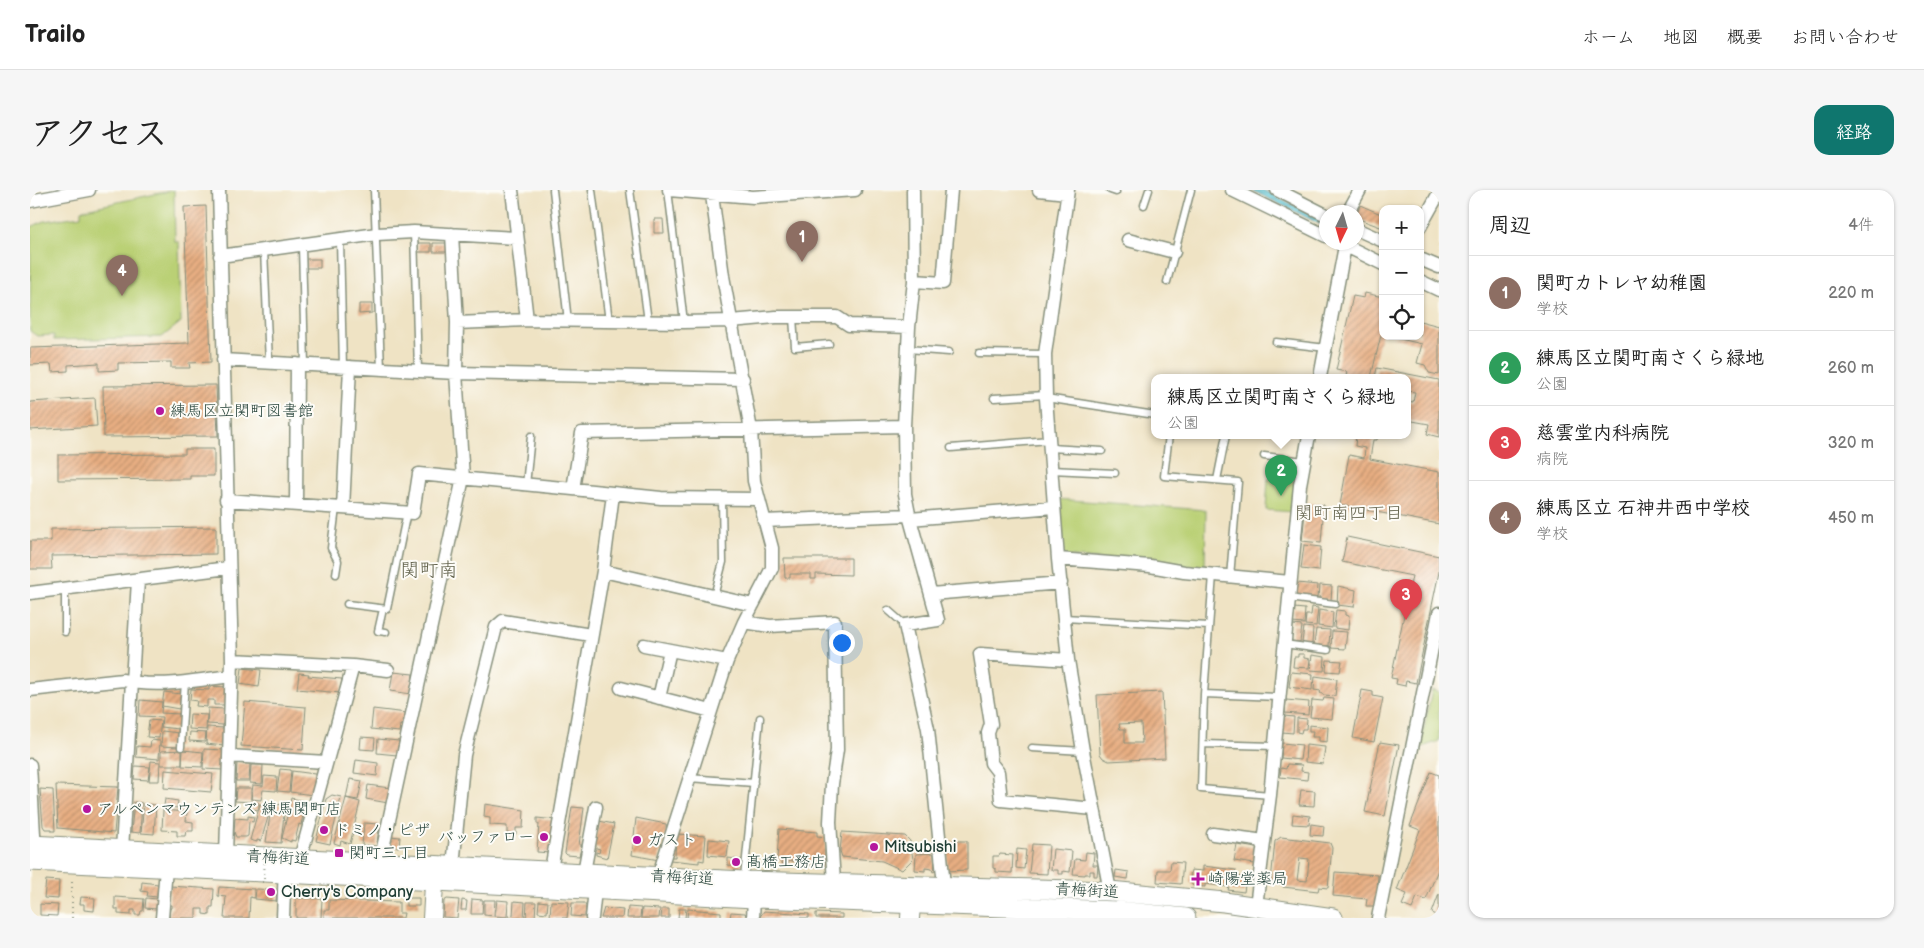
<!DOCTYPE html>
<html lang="ja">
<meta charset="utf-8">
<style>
:root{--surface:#fff;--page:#f6f6f6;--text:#222;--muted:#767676;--line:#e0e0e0;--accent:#0f766e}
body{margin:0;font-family:"Balsamiq Sans","Klee One",sans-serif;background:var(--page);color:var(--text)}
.controls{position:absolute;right:15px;top:15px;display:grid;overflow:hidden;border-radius:10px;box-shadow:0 1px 4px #0004}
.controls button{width:45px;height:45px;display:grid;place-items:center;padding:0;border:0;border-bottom:1px solid var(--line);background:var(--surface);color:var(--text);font:25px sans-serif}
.compass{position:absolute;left:1289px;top:15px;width:45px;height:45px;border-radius:50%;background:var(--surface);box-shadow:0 1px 4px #0004;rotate:185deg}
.you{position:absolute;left:811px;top:452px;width:18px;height:18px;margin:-12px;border:4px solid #fff;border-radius:50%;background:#1a73e8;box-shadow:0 0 0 8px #1a73e833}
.badge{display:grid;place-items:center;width:32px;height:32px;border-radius:50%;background:var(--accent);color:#fff;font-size:16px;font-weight:700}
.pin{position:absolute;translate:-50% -41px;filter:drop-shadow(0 1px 2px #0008)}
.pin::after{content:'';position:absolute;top:26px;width:18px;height:15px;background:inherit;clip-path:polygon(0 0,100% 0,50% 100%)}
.popup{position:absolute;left:1121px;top:184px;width:260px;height:65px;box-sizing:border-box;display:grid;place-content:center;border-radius:10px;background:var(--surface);filter:drop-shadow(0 1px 4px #0005);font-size:16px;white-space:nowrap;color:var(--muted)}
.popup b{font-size:19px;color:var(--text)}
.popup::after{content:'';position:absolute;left:50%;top:100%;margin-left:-10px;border:10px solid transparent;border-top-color:var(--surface)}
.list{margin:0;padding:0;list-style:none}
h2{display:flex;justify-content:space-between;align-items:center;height:65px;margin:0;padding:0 20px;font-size:21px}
h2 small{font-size:16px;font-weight:400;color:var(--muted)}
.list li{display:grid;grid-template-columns:32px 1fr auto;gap:15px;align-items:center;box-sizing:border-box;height:75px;padding:0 20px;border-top:1px solid var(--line)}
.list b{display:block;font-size:19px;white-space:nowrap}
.list p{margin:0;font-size:16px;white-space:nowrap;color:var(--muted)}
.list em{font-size:16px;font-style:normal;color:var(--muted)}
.icon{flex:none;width:28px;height:28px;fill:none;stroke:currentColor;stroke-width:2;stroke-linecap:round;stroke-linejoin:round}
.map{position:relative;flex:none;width:1409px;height:728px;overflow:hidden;border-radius:15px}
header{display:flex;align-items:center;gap:30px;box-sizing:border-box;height:70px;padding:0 25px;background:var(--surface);border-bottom:1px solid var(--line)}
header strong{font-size:24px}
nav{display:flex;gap:28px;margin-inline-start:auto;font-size:18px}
.intro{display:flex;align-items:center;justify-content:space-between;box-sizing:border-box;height:120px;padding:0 30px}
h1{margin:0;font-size:35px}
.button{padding:12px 22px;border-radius:15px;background:var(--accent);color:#fff;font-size:18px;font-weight:700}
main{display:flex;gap:30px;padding:0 30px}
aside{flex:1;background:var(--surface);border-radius:15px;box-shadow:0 1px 4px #0004}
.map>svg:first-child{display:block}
</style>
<header>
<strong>Trailo</strong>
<nav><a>ホーム</a><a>地図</a><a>概要</a><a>お問い合わせ</a></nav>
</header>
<div class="intro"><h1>アクセス</h1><a class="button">経路</a></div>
<main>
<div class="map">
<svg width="1409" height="728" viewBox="0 0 1409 728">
<defs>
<pattern id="water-rules" width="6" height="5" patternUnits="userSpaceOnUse" patternTransform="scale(1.25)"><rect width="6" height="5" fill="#5dc7d8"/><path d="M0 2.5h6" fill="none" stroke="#4ca3b0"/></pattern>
<pattern id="building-hatch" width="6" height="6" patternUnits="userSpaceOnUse" patternTransform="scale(1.25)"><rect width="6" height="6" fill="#e8ae82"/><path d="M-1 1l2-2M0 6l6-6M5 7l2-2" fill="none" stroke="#bb8f6b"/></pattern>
</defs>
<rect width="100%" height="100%" fill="#fdfcf7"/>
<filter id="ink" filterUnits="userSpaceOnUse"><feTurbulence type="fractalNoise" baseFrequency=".02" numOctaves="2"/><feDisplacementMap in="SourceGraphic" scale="10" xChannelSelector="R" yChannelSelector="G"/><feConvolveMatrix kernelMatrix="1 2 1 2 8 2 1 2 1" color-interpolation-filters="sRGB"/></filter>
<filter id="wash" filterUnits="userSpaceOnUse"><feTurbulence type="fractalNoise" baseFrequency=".0096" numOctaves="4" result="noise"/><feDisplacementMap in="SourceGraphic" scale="20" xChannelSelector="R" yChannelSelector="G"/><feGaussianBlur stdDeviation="1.12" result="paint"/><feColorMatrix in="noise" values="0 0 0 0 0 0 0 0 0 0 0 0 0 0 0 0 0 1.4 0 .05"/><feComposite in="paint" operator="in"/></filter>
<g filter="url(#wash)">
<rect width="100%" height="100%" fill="#efe3c4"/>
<path fill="#bad074" stroke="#6c8654" d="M144 0 145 52H149L151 132 132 147 24 150V145L7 146 0 141 1 37 14 31 51 26V20Z
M1238 289 1266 291 1263 322 1236 320Z
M1027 309 1176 320 1175 379 1032 366Z
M1402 500 1409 502V551L1390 558Z"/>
<path fill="url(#water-rules)" stroke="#3e8286" d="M1221 0H1233L1296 31V37Z"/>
<g id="blocks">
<path fill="url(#building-hatch)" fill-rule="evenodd" d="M1330 15 1353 25V38L1326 28Z
M176 16 181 172 159 173 160 178H141V172L88 173V180L69 181V173L38 175V181L22 182 21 174 0 175V158L159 153 154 17Z
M624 29H633L634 43H624Z
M388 53H401V62H388Z
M403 53H417V62H403Z
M276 69H290V78H276Z
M1335 103 1353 107V145H1351L1341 187H1322L1316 186 1317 182 1306 180 1323 106 1334 108Z
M329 114H342V123L329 124Z
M1390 131 1409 136V185L1399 183 1395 175 1387 173 1392 154 1361 147 1390 146Z
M1347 178 1409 190V247L1397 244 1399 234 1377 230V211L1383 212 1385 202 1377 201V187H1345Z
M186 195 188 246 74 247 73 196Z
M65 208 67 236 0 240V212Z
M1322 245H1348L1347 250H1343L1340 269 1409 282V334L1310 315 1319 265 1334 268 1335 258 1325 256 1326 246Z
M155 259H184V286H160V289L28 290V265L155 264Z
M1276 313 1294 315 1291 353 1272 351Z
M186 337V364L21 366 22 379H0V351H21V339Z
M1317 347 1409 366V382L1386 493 1376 491 1375 496 1366 494 1367 489 1361 488 1382 386 1312 372Z
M1274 355 1291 357 1289 381 1271 379Z
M754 368H821V385L786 384V389H781V384H760V388H755Z
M1267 393 1288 395 1287 408 1265 406Z
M1290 395 1302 396 1301 410 1289 409Z
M1308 396 1326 400 1324 417 1307 415Z
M1282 417 1288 418 1286 436 1275 435 1276 425H1281Z
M1264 418 1275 419 1274 434 1262 433Z
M1289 420 1303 422 1302 438 1288 436Z
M1306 420 1315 421V425L1319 426 1318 440 1304 438Z
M1263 435 1272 436 1270 452 1261 451Z
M1274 437 1283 438 1282 454 1272 453Z
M1286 439 1300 440 1299 456 1284 455Z
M1302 441 1317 442 1315 459 1301 458Z
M1268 464H1274V468L1280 469 1279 478 1263 477 1264 467H1268Z
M1282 465 1295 467 1294 481 1280 480Z
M1297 470 1312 471 1310 482 1296 481Z
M212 478 231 480 229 497 210 494Z
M363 482 383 484 381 504 360 501Z
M1261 482 1283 484 1282 500 1259 497Z
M269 483 279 484 278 486 312 489 311 503 267 499Z
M1285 486 1307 489 1305 506 1294 505 1290 503 1291 501 1284 500Z
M179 496 197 497 196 515H184V510H177V517L166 516 167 511 160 510 161 499 179 500Z
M1332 500 1343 502V506L1353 508 1344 552 1323 548Z
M134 502 151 504 149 519 132 516Z
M1132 502 1135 568 1079 571 1073 568 1070 564 1067 505ZM1111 533 1112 553H1095V539H1090L1089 534Z
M1294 508 1304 509 1302 529 1280 527 1282 510 1293 511Z
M110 510 132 512 131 523 150 524 149 539 131 537 132 527 109 526Z
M1256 510 1279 512 1278 525 1255 523Z
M215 512 276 517 273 560 211 556Z
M178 518 194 519 193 535 177 534Z
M343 519 377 523 375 536 370 535 369 542 341 539Z
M160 524 177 525 176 540 159 539Z
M1254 526 1264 527 1263 543 1252 542Z
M1267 528 1277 529 1276 539H1272L1271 543 1267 542Z
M119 530 131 531 129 548 117 547Z
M1279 535 1298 537 1297 552 1289 551V547H1282L1283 541H1279Z
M177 537 195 538 194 556 176 554Z
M132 541 149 543 148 557 131 556Z
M160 542 176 543 175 552 159 551Z
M331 547 345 548 344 560 330 559Z
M348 549 369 551 367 565 347 563Z
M121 550 130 551 129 569 106 567 107 556 120 557Z
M1350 552 1369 555 1355 626 1335 622Z
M1252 553 1272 555 1270 570 1251 568Z
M1276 555 1295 557 1293 574 1275 572Z
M174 559 194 560 193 580 173 579Z
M152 560V575H131V561Z
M153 560 173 562 172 577 152 576Z
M326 570 348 573 347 586 324 583Z
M121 571 130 572 129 591H119Z
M207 573 220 574 219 591H206Z
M1257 574 1272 575 1271 581 1278 582 1277 590 1250 587 1251 578 1256 579Z
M221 575H233L232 594 220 593Z
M105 576 120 577 118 590 104 589Z
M250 579 261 580 259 602 247 601Z
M135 580 183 584 181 602 134 598Z
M262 581 285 584 283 605 260 602Z
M1401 582 1409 585V677L1396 710 1387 707 1382 719 1372 715 1377 704 1367 700 1390 640 1380 636Z
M234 586 247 587 246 601 233 600 231 610 221 609 223 595 233 596Z
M320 589 332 591 328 610 316 608Z
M26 595 88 597 84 643 28 638Z
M338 595 360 598 358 613 336 609Z
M206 598H221V612L205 611Z
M10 599 23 600 25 641H21V639H15L13 636Z
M1271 600 1285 601 1284 616 1269 615Z
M302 605 311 607 300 654 286 651 296 609Z
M261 608 278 612 275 625H273L271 635 269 634 265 651 261 650V652L252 648Z
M316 608 330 612 320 654 311 651 310 655 304 653Z
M135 609 148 611 147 618 134 616Z
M104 612 112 613 110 643 101 642Z
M222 612 229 613V620L221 619Z
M114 614 126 615 124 644 111 643Z
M230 614 241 617 231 651 227 650V652L220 650Z
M244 614 255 615 251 653 236 652 240 625H242Z
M455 614 494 620 493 638H486V644L477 643V636L460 635V628L454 627Z
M542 617 554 618 549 655H552L549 666 537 665 535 663Z
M133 620 157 622 156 631 163 632V641H156L155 646H147V641L132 640Z
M1263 624 1280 626 1279 635 1262 634Z
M218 626 224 627 223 632 219 631 218 646 216 647H206L204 642 205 628 218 629Z
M507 628 526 630 520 663 507 662 509 634H507Z
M606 628 636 634 637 646H634L629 670 602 665Z
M569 631 584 634 577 668 566 665V662L569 663 570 659 563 657Z
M334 633 349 634 347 656 332 655Z
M1281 634 1294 636 1293 646 1280 645Z
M749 639 787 642V646L796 647 794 677 779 676V672L758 671 757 675 751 674V669H747Z
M812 642 875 646 880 651 883 669 872 680 852 671 812 667 810 661Z
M646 644 676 646 674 671 669 670V673L640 670 641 667H645Z
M360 646 370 647 369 657 360 656Z
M1251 647 1300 653 1302 658 1298 698 1289 697 1288 701 1253 697 1254 693 1241 691 1245 651ZM1270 668 1279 669 1277 691 1267 690Z
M679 649 699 651 697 667 678 665Z
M917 651H937V680L917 681Z
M1002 654 1019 655 1017 684 999 683Z
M1207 655 1227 658 1225 674 1204 671Z
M987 659 996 660 994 679 986 678Z
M1023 659 1042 661 1040 682 1033 681V684H1028V680H1021Z
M1056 662 1064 663 1063 675H1068L1067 686H1064V681H1060V684H1055V685L1043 684 1045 669 1055 670Z
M904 663 905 681 903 682 902 679 895 678V681L885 680 886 664Z
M970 664 983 665 982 683 966 682V679L963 678V666H969Z
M698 668 712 670 711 677 698 675Z
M1141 672 1153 673 1151 694 1127 692 1128 680H1140Z
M1173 676 1206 680 1205 686 1216 687 1214 702 1198 700 1199 697 1175 694V697L1163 696 1160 692 1161 680 1173 681Z
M1086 680 1099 682 1098 689 1085 687Z
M1305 682 1348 685 1346 716H1336L1337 709 1303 706Z
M16 690 29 691 28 709 14 708Z
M112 692 128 694 127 707 117 706 118 702 111 701Z
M140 696 184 699 183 717H180V725L173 724V719H166V728H139L140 718H142V715H139Z
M189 697 224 699V708L220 707 219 728H194L196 707 188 706Z
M226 699 247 700 246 711 225 709Z
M1409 704V726L1402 723Z
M51 707 65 708 64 721 54 720V714H50Z
M85 707 114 709 113 721H111L110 725H105V720H101V725L88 724V719H85Z
M116 708 127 709 126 719 115 718Z
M266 708 292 709 291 728H266Z
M376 708H389V716H376Z
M417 709 429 710 427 728 413 727 414 711Z
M442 709 453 710 452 724H441Z
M299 710 369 712V723H374L373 728H294V720H299Z
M432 710 437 711 436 720H431Z
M454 710H465L464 726 454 725Z
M467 710 478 711 477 727 465 726Z
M484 711 495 712 494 728H479V726L483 725Z
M509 711 518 712 517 723 508 722Z
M521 711 539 712 537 728H520Z
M497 712H506L505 728H496Z
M542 713H554L556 716 555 727 541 726Z
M10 714 28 715 27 726 10 725Z
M598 717 611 718 610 728H597Z
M574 718 593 720 592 728H571Z
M612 718 630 719 629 728H611Z
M632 719H639V728H631Z
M649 719H656L655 728H648Z
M658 719 691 722V728H657Z
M734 721 779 724V728H729Z
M701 722 715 723 717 728H700Z
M786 723 812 724V728H786Z"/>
</g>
</g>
<g filter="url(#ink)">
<use href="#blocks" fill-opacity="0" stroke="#87907c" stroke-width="1"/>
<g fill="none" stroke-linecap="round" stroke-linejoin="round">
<defs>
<path id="lane" d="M344 0 351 179
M523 0 538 131
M562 0 579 131
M600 0 618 131
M638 0 654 132
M1080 0 1086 2
M1114 15 1119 0
M384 42 388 181
M310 50 313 177
M272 56 275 175
M234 60 239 173
M1137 92 1161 0
M763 127 765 157 799 154
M1246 152 1296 158
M877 159 919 162
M949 163 1015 164
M964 208 1016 205
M1016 208 1125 225
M1139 245 1134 286 1208 292 1200 387
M921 258 1019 250
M1020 258 1072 261
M1234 266 1274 271
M1021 280 1085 283
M1187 290 1196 245
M496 295 501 246
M306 318 301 358 308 371 306 384
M1183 385 1174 504 1171 599 1240 605
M35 399V442
M684 406 693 372 692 309
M1258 408 1305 414
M317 414 357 419 377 322
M353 419 348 441 356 442
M858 420 875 435
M1034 428 1179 436
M1254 454 1298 460
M1174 504 1249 507
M1173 554 1244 556
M151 557 155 491
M1002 558 1053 561
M659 588 724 593
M714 688 730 528"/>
<path id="street" d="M189 0 202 470 196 665
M482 0 497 130
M639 0 723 7 825 0
M883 0 884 91 879 137 874 236 875 304 880 329 908 430 875 435 898 539 914 695
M1009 0 1037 3
M1038 0 1015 164 1016 208 1028 369 1038 470 1053 561 1080 701
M1202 0 1296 46
M1247 0 1296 25
M0 11 59 0
M1318 22 1330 0
M1390 37 1409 3
M1326 39 1353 51
M1098 50 1144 62
M1308 52 1353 74
M190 66 347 44 384 42 486 48
M1390 69 1409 77
M884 91 913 93 921 0
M1390 91 1409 100
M427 133 497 130 654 132 701 131 746 127H807L819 135 879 137
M193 170 426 183 713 189
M1290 187 1315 56
M543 299 631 308 727 309
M196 310 383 323 389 284 543 299 552 243 874 236
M266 314 267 174
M313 318 320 177
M880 329 1023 317
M734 331 879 325
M1028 369 1120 376 1154 382 1260 392
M573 381 723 415
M0 403 198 378
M901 404 1031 393
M714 432 740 436 805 432 807 560 802 594 800 632 804 692
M614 455 697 471
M202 470 323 476 358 480
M1038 470 950 464 961 534 958 543 961 573 968 582 971 610 1064 619
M591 498 681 521
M0 500 93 490C128 499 166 490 201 486
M629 508 640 460
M199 566 296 572
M0 575 5 662
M1183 644 1234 651
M92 660 108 390
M270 669 323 476
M350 672 433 288 426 183 427 133 422 44
M423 676 434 565 466 437 473 431 561 445
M521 680 573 381 583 304
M554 682 566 617
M628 687 697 471 714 432 742 378V358L724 291 721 240 693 86 682 5
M1226 716 1240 605 1270 295 1279 245
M132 728 136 678
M253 728 255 675
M562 728 565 700
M723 728 724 708
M1348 728 1409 423"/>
<path id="secondary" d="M402 728 405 678
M880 728 882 700"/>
<path id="primary" d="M0 655 714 691 1080 701 1194 712 1303 728
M0 671 254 683 724 708 1088 721 1156 728"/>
</defs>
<use href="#lane" stroke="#87907c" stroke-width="9"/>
<use href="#street" stroke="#87907c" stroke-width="15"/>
<use href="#secondary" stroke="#87907c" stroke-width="20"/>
<use href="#primary" stroke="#87907c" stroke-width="21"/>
<path stroke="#87907c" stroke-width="2" stroke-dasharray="1 4" stroke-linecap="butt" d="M42 728V688"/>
<use href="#lane" stroke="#fff" stroke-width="6"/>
<use href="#street" stroke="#fff" stroke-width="12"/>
<use href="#secondary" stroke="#fff" stroke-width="18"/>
<use href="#primary" stroke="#fff" stroke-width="19"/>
<path stroke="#87907c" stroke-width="2" stroke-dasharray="1 4" stroke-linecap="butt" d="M232 692H234L235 659H234"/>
</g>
</g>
<g fill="#b5179e" stroke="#fdfcf7" stroke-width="2">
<circle cx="130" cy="221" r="5"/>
<circle cx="57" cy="619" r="5"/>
<circle cx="294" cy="640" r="5"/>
<circle cx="514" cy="647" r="5"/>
<circle cx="607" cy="650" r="5"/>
<circle cx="844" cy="657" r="5"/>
<rect x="304" y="658" width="10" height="10" rx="2.5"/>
<circle cx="706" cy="672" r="5"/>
<path d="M1165.5 681.5h5v5h5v5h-5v5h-5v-5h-5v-5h5z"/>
<circle cx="241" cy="702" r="5"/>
</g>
<g text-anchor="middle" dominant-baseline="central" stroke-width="4" stroke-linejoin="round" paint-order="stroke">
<g font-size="16" fill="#1f3d34" stroke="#fdfcf7" text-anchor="start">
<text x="140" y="221">練馬区立関町図書館</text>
<text x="67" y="619">アルペンマウンテンズ 練馬関町店</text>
<text x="304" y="640">ドミノ・ピザ</text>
<text x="504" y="647" text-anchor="end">バッファロー</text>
<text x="617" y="650">ガスト</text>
<text x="854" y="657">Mitsubishi</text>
<text x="319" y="663">関町三丁目</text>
<text x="716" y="672">髙橋工務店</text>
<text x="1178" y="689">崎陽堂薬局</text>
<text x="251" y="702">Cherry's Company</text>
</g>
<g font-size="16" fill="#1f3d34" stroke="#fdfcf7">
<text transform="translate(248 668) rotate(3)">青梅街道</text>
<text transform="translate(652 688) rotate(3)">青梅街道</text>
<text transform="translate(1057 701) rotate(3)">青梅街道</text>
</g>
<g font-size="18" fill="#65654f" stroke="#fdfcf7">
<text x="1319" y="323">関町南四丁目</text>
</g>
<g font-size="19" fill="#65654f" stroke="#fdfcf7">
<text x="399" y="380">関町南</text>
</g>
</g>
</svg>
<div class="controls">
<button>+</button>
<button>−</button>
<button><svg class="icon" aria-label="locate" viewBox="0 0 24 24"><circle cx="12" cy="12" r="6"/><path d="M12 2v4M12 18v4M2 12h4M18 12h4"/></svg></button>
</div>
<svg class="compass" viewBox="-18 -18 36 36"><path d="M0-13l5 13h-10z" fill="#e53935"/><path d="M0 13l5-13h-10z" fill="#767676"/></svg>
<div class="you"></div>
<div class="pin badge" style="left:772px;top:72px;background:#8d6e63">1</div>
<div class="pin badge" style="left:1251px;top:306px;background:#2e9e5b">2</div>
<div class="popup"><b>練馬区立関町南さくら緑地</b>公園</div>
<div class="pin badge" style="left:1376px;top:430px;background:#e0444e">3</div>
<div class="pin badge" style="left:92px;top:106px;background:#8d6e63">4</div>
</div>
<aside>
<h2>周辺<small>4件</small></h2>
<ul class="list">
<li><span class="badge" style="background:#8d6e63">1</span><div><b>関町カトレヤ幼稚園</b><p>学校</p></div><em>220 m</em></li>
<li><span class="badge" style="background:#2e9e5b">2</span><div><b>練馬区立関町南さくら緑地</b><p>公園</p></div><em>260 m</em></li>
<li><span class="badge" style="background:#e0444e">3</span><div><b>慈雲堂内科病院</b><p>病院</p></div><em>320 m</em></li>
<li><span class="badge" style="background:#8d6e63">4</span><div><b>練馬区立 石神井西中学校</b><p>学校</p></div><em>450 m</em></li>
</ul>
</aside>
</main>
